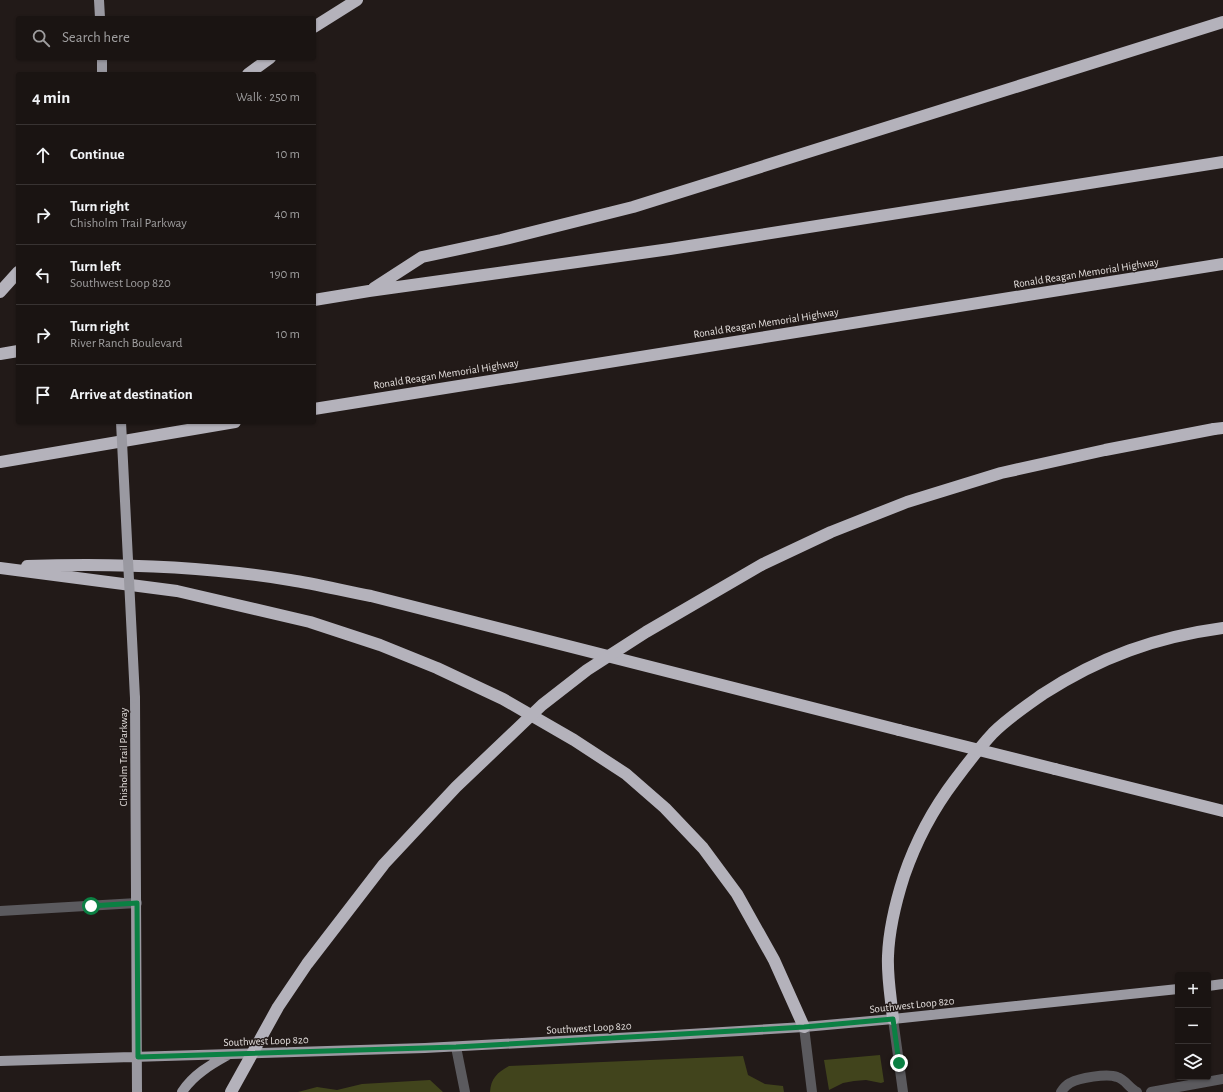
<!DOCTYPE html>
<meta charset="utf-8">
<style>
:root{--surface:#1a1412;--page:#231d1b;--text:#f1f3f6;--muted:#9f9e9f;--line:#383332}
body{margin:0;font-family:"Alegreya Sans",sans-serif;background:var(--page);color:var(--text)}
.controls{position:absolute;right:12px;bottom:12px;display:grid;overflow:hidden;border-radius:4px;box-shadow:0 1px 3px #0004}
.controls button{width:36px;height:36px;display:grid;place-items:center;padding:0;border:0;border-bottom:1px solid var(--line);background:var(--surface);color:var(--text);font:20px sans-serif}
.stop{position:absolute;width:12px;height:12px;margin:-9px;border:3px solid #0b8043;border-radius:50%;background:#fff}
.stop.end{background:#0b8043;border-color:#fff;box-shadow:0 1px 4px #0008}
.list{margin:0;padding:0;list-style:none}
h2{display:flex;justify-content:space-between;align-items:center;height:52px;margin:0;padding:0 16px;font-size:17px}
h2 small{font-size:13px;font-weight:400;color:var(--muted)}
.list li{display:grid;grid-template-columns:26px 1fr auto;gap:12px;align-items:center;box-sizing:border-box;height:60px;padding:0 16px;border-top:1px solid var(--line)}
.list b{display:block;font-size:15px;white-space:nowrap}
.list p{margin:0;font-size:13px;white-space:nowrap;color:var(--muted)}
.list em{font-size:13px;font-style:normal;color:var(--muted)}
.icon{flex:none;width:22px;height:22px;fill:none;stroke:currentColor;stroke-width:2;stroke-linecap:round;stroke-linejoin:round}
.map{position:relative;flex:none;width:1223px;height:1092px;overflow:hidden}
.search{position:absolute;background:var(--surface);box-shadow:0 1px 3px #0004;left:16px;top:16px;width:300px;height:44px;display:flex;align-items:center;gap:10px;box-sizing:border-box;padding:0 14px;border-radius:4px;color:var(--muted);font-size:15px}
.panel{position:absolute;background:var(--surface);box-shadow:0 1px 3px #0004;left:16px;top:72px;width:300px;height:352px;border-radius:4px}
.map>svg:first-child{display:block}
</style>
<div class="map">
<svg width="1223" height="1092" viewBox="0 0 1223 1092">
<rect width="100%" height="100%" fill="#221a18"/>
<path fill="#41441c" d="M880 1055 884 1082 881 1083 866 1080 854 1081 843 1083 829 1090 824 1060Z
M743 1056 748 1075 765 1084 783 1086 784 1092H490C491 1078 497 1073 509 1066Z
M430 1080 443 1092H298L317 1087 337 1090 362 1084Z"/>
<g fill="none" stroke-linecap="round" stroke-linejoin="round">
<path stroke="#5b5a5e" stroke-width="10" d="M0 911 137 903
M893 1019 903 1092
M804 1027 812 1092
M456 1047 465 1092
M1061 1092C1063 1089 1066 1085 1070 1083 1079 1078 1107 1073 1117 1077 1125 1079 1129 1088 1137 1092
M1151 1092 1223 1079"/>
<path stroke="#9a99a1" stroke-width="10" d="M99 0 100 18
M102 58V74
M135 698 137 1092
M1208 986 1223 984
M0 1061 425 1048 673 1035 804 1027 893 1019 1178 989
M182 1092C193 1075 210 1065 228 1055"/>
<path stroke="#b4b2bb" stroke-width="12" d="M314 27 357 0
M248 74 270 58
M374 288 422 257 501 240 633 207 1223 22
M0 292 18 272
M314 300 369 291 670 249 1223 162
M0 354 18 351
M314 409 1223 264
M1214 429 1223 428
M0 462 235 422
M27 566C115 563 204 566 290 580 317 584 344 591 371 596L899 730
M0 568 177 591 310 622 380 645 437 668 503 699 574 740 626 774 665 808 703 848 737 894 774 960 804 1027
M1055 769 1223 811
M893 1019C891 998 887 977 888 956 889 929 896 901 904 876 916 841 933 809 955 780 967 764 979 748 993 733 1008 718 1026 706 1043 694 1100 657 1156 637 1223 628"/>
<path stroke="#9a99a1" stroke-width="10" d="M121 422 135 698"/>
<path stroke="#b4b2bb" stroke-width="12" d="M899 730 1055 769
M231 1092 278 1007 307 964 384 864 456 787 542 705 587 670 646 632 763 564 831 532 907 502 1001 473 1105 450 1214 429"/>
</g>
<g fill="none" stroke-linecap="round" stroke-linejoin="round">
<path stroke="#0b8043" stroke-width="5" d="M91 906 137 903 138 1057 456 1047 804 1027 893 1019 899 1063"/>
</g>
<g text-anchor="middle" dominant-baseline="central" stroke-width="3" stroke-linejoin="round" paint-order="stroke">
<g font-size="11" fill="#e3dedc" stroke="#221a18">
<text transform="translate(1086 273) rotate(-9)">Ronald Reagan Memorial Highway</text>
<text transform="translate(766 323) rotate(-9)">Ronald Reagan Memorial Highway</text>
<text transform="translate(446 374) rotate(-9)">Ronald Reagan Memorial Highway</text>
<text transform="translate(123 757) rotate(-90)">Chisholm Trail Parkway</text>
<text transform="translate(912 1005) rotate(-6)">Southwest Loop 820</text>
<text transform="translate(589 1028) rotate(-3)">Southwest Loop 820</text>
<text transform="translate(266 1041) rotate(-2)">Southwest Loop 820</text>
</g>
</g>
</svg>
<div class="controls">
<button>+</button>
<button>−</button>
<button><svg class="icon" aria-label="layers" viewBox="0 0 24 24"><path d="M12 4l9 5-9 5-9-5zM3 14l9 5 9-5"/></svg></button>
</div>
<div class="stop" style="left:91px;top:906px"></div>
<div class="stop end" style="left:899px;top:1063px"></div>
<div class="search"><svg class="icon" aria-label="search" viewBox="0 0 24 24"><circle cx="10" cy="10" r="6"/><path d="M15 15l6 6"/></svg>Search here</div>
<section class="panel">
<h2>4 min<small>Walk · 250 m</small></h2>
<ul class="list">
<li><svg class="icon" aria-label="ahead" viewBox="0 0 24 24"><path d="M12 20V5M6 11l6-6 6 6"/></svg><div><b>Continue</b></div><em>10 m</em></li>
<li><svg class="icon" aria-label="right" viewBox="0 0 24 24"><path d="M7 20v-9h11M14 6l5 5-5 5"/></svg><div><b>Turn right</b><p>Chisholm Trail Parkway</p></div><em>40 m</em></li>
<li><svg class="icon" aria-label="left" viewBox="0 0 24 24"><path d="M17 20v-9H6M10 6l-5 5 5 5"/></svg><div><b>Turn left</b><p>Southwest Loop 820</p></div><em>190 m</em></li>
<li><svg class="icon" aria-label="right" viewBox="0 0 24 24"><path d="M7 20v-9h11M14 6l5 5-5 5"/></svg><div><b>Turn right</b><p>River Ranch Boulevard</p></div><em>10 m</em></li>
<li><svg class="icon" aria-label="arrive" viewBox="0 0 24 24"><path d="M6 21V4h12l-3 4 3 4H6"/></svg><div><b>Arrive at destination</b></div></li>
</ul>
</section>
</div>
